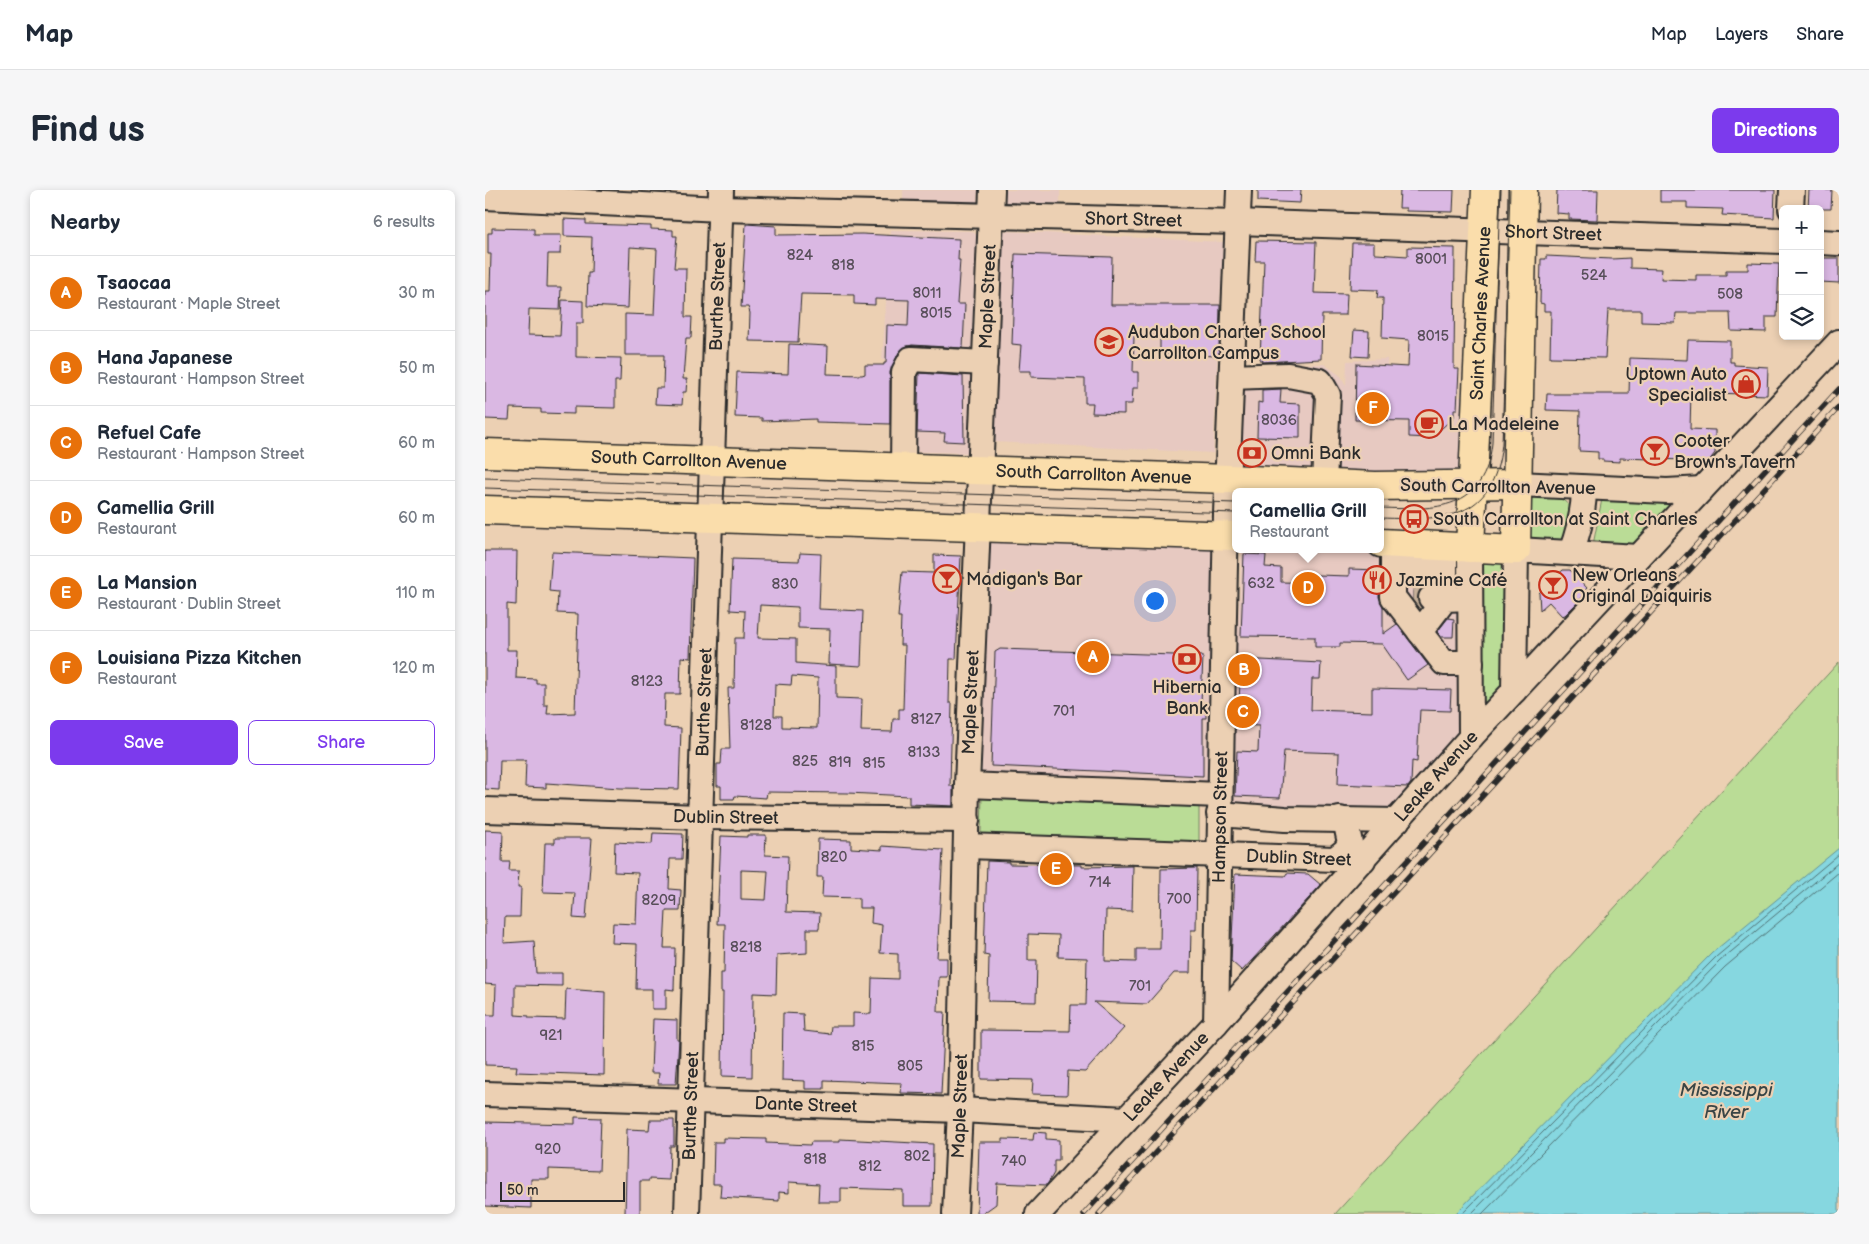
<!DOCTYPE html>
<meta charset="utf-8">
<style>
:root{--surface:#fff;--page:#f6f6f7;--text:#1f2937;--muted:#747a83;--line:#e0e1e3;--accent:#7c3aed}
body{margin:0;font-family:"Balsamiq Sans",sans-serif;background:var(--page);color:var(--text)}
.controls{position:absolute;right:15px;top:15px;display:grid;overflow:hidden;border-radius:8px;box-shadow:0 2px 8px #0003}
.controls button{width:45px;height:45px;display:grid;place-items:center;padding:0;border:0;border-bottom:1px solid var(--line);background:var(--surface);color:var(--text);font:25px sans-serif}
.scale{position:absolute;left:15px;bottom:12px;width:125px;box-sizing:border-box;padding-left:5px;border:2px solid #2b2b2b;border-top:0;font-size:14px;line-height:18px;white-space:nowrap;color:#2b2b2b;-webkit-text-stroke:4px #ecd0b3;paint-order:stroke}
.you{position:absolute;left:669px;top:410px;width:18px;height:18px;margin:-12px;border:4px solid #fff;border-radius:50%;background:#1a73e8;box-shadow:0 0 0 8px #1a73e833}
.badge{display:grid;place-items:center;width:32px;height:32px;border-radius:50%;background:var(--accent);color:#fff;font-size:16px;font-weight:700}
.pin{position:absolute;translate:-50% -50%;border:2px solid #fff;box-shadow:0 1px 5px #0006}
.popup{position:absolute;left:747px;top:298px;width:152px;height:65px;box-sizing:border-box;display:grid;place-content:center;border-radius:8px;background:var(--surface);filter:drop-shadow(0 1px 4px #0005);font-size:16px;white-space:nowrap;color:var(--muted)}
.popup b{font-size:19px;color:var(--text)}
.popup::after{content:'';position:absolute;left:50%;top:100%;margin-left:-10px;border:10px solid transparent;border-top-color:var(--surface)}
.list{margin:0;padding:0;list-style:none}
h2{display:flex;justify-content:space-between;align-items:center;height:65px;margin:0;padding:0 20px;font-size:21px}
h2 small{font-size:16px;font-weight:400;color:var(--muted)}
.list li{display:grid;grid-template-columns:32px 1fr auto;gap:15px;align-items:center;box-sizing:border-box;height:75px;padding:0 20px;border-top:1px solid var(--line)}
.list b{display:block;font-size:19px;white-space:nowrap}
.list p{margin:0;font-size:16px;white-space:nowrap;color:var(--muted)}
.list em{font-size:16px;font-style:normal;color:var(--muted)}
.actions{display:flex;gap:10px;padding:15px 20px}
.actions a{flex:1;padding:11px 0;border:1px solid var(--accent);border-radius:8px;text-align:center;font-size:18px;color:var(--accent)}
.actions .main{background:var(--accent);color:#fff}
.icon{flex:none;width:28px;height:28px;fill:none;stroke:currentColor;stroke-width:2;stroke-linecap:round;stroke-linejoin:round}
.map{position:relative;flex:none;width:1354px;height:1024px;overflow:hidden;border-radius:8px}
header{display:flex;align-items:center;gap:30px;box-sizing:border-box;height:70px;padding:0 25px;background:var(--surface);border-bottom:1px solid var(--line)}
header strong{font-size:24px}
nav{display:flex;gap:28px;margin-inline-start:auto;font-size:18px}
.intro{display:flex;align-items:center;justify-content:space-between;box-sizing:border-box;height:120px;padding:0 30px}
h1{margin:0;font-size:35px}
.button{padding:12px 22px;border-radius:8px;background:var(--accent);color:#fff;font-size:18px;font-weight:700}
main{display:flex;gap:30px;padding:0 30px}
aside{flex:1;background:var(--surface);border-radius:8px;box-shadow:0 2px 8px #0003}
.map>svg:first-child{display:block}
</style>
<header>
<strong>Map</strong>
<nav><a>Map</a><a>Layers</a><a>Share</a></nav>
</header>
<div class="intro"><h1>Find us</h1><a class="button">Directions</a></div>
<main>
<aside>
<h2>Nearby<small>6 results</small></h2>
<ul class="list">
<li><span class="badge" style="background:#e8710a">A</span><div><b>Tsaocaa</b><p>Restaurant · Maple Street</p></div><em>30 m</em></li>
<li><span class="badge" style="background:#e8710a">B</span><div><b>Hana Japanese</b><p>Restaurant · Hampson Street</p></div><em>50 m</em></li>
<li><span class="badge" style="background:#e8710a">C</span><div><b>Refuel Cafe</b><p>Restaurant · Hampson Street</p></div><em>60 m</em></li>
<li><span class="badge" style="background:#e8710a">D</span><div><b>Camellia Grill</b><p>Restaurant</p></div><em>60 m</em></li>
<li><span class="badge" style="background:#e8710a">E</span><div><b>La Mansion</b><p>Restaurant · Dublin Street</p></div><em>110 m</em></li>
<li><span class="badge" style="background:#e8710a">F</span><div><b>Louisiana Pizza Kitchen</b><p>Restaurant</p></div><em>120 m</em></li>
</ul>
<div class="actions"><a class="main">Save</a><a>Share</a></div>
</aside>
<div class="map">
<svg width="1354" height="1024" viewBox="0 0 1354 1024">
<rect width="100%" height="100%" fill="#ecd0b3"/>
<filter id="ink" filterUnits="userSpaceOnUse"><feTurbulence type="fractalNoise" baseFrequency=".02" numOctaves="2"/><feDisplacementMap in="SourceGraphic" scale="10" xChannelSelector="R" yChannelSelector="G"/><feConvolveMatrix kernelMatrix="1 2 1 2 8 2 1 2 1" color-interpolation-filters="sRGB"/></filter>
<g filter="url(#ink)">
<path fill="#e7c9c1" d="M418 0H493L492 12 482 17 418 15Z
M515 0H575V14L515 12Z
M406 40 487 41 495 48 484 263 409 261 414 171 397 170Z
M519 41 738 52 728 263 509 252Z
M902 169 904 206 986 207 978 282 753 283 759 173 839 174 856 186 861 196 862 171Z
M494 337 741 346 731 597 484 603Z
M757 359H896L970 364 977 374V543L912 622 754 613 748 612 744 608Z"/>
<path fill="#badc96" stroke="#728460" d="M1069 307 1078 310 1085 316 1084 343 1080 354 1043 351 1044 308Z
M1117 309 1191 310 1151 358 1108 355Z
M995 365 1026 367V493L995 524Z
M1354 472V677L983 1024H850Z
M497 605 714 611V651L496 644Z"/>
<path fill="#86d7e0" stroke="#629298" d="M1354 658V1024H970L1227 763Z"/>
<g fill="none" stroke-linecap="round" stroke-linejoin="round">
<path stroke="#4f7073" stroke-width="1" d="M977 1024 1231 767 1354 664
M986 1024 1235 771 1354 672
M997 1024 1240 777 1354 682"/>
</g>
<path fill="#dab8e3" stroke="#2b2b2b" fill-rule="evenodd" d="M773 0H816L815 13 773 11Z
M915 0H969L968 22 921 21V18H914Z
M1072 0H1113L1112 30 1084 29V24L1071 23Z
M1175 0H1290L1289 28 1237 25 1238 19 1202 18V12H1175Z
M1324 0H1347L1346 19H1323Z
M79 29 101 30V34L166 36V39L188 40V46H192L189 78H201L200 127H207L206 148H201L198 189H202L201 202H198L197 215 170 214 171 198H178L179 165H140V124L169 125 172 59 145 57 143 118 102 116 103 83H106L107 47 79 46Z
M261 34 291 36V45L377 44 474 49 473 70H475L472 114H480L478 158 427 155 420 157 414 162 405 182V234L331 232V229L277 231V228L250 227 252 182 303 184 304 154 343 156 342 184 377 185 380 184V175H399V173H401L402 135 423 136 424 110 390 109V115L369 114V105L316 104 313 152 264 151 265 123 263 117H256Z
M7 38 49 39V45H76L75 64H63L62 97H76L75 120 44 119 43 145 75 146 77 110 98 111V133H91V167L136 168 135 191H130V218L89 217V224L56 223V219L25 218 24 230 0 229V101H5L6 64H3V43H7Z
M771 51 831 52 829 103 862 104 861 125H837L836 169 777 172 778 170H775L779 71H770Z
M867 53H889V63L891 64 923 66V57L970 58 969 179H974L972 219H969V227L946 248 924 247V231L870 230 871 174 923 177 924 150 897 148 898 108H892L893 100 865 99Z
M530 64 627 67 626 115H735L734 166 675 164V145H649L648 182H653V198H648L647 214H639V224L607 223 608 213H600V189L546 187V181H534L536 155 527 154Z
M1061 66 1127 69 1145 68V78L1177 79 1176 89 1211 90V85H1241V80H1263V73L1294 74 1292 127H1281V142L1246 141 1245 123H1191L1190 133 1156 132V120H1123L1120 168 1065 167 1066 121H1059V114L1055 113 1056 69H1061Z
M1335 68H1354V93L1335 92Z
M869 140 884 141 883 167 867 166Z
M1203 150 1245 151V172H1249V175L1283 177 1282 205 1206 202 1205 239 1230 240V263L1220 276 1201 274V270L1135 268V272L1118 271V269H1113V262L1094 261 1095 221 1061 220 1062 204H1144L1145 168 1202 170Z
M434 183 478 186 479 252 459 251 460 243 432 242Z
M796 199 795 213 815 214V248L772 247 773 212 777 213V200Z
M0 361H32L31 415 22 414V460H32L31 488 51 489V493H59V515H63L62 524 90 523 93 424 72 423 73 402 64 401 67 362 208 368 205 468 196 467 195 504H180L179 537 196 538 194 599 135 598 61 593V598L40 597 41 570H15L14 600 0 599Z
M315 363 336 364 334 419 378 421 376 476 344 474 345 439 313 438V417L275 415 273 448 311 449V473L351 476V508L377 509 376 541 407 542 408 529H414V519H418L420 455H415L416 427H413L417 382 449 383V365L476 366 471 469H465L464 513H467L465 596H468V616L424 614V606L363 603 282 602 281 608 250 606 249 609H236V596H232V574H236L237 559H245L243 498H249L250 448H259L260 421 245 420 247 369 314 371ZM307 486 333 488 332 538 297 537V526H289L290 494 306 495Z
M759 364 781 365 780 377 796 378V392L832 393V385L864 386V379L894 380V407L898 417V444L912 434 943 475 922 490 897 454 855 453V457H830V447L756 446Z
M1078 380H1085L1102 398 1098 402 1101 404 1080 425 1077 426 1064 412 1055 420 1054 403Z
M928 393H946L934 401 932 408 936 417 935 419 928 410Z
M963 428 969 429 968 447H956L952 442Z
M515 459 718 466 716 512 721 514V528H718V586L506 576 510 462Z
M756 469 836 473 835 489H827L826 520 887 522V498L966 500 965 521 935 520 932 572 927 571 926 593 923 597 853 594 854 563 799 561 795 608 750 606 752 561 773 562 774 536 753 535Z
M0 640 18 641 17 672H25L24 681H34L33 697H36L35 727H20L19 753 49 751 51 783H77V796L30 795V825L44 826V828L80 829 81 799 120 802 119 885 31 882 32 876 0 875V825H10L11 795 0 794Z
M168 643 198 644 197 669H185L184 699 196 700 195 721H181L179 758H190L189 800 181 799V819H167V799H151L152 754 127 753 128 733 151 734 153 683 129 682 130 652 167 654Z
M262 645H281L280 665 303 666 301 722 335 723 334 739H322V763L292 765 291 804 268 803 267 887 237 886 238 802H236V783H239L240 734H232L236 646 262 647ZM256 680 283 681 281 710 256 709Z
M70 648H107L101 729 88 728 90 703 58 702 60 653H70Z
M333 649 366 650V658L397 660V656L458 660 452 768H462V787H454L453 822H460L456 904 416 903 417 893 339 890V899H320V891L297 890 298 823 318 824 319 841 345 844 346 836H368V823L386 824 387 788 413 789V764L395 763 397 735 386 733 387 718H374V708L337 707 338 687H332Z
M502 671 524 672V674L597 675V677L648 676 647 721 621 720 620 771 651 772V759H675L676 679 712 678 711 740H706L705 783H689L662 814 609 812 639 838 600 882 583 881 582 905 547 904 548 890 496 889V840L585 841 586 815H601L602 768 573 767 574 745 543 744V770H552L551 812 503 811 504 766 499 765Z
M802 683 823 684 836 695 757 781 746 771 750 684 800 686Z
M168 829 192 830V850H194L191 894H173L174 883H166Z
M90 927 116 928 114 981 64 979V989H46V1018L0 1016V932L90 934Z
M165 930H189V956H185L184 990 164 989V991H155V1024H140L142 939 164 940Z
M549 942 561 943V949L574 950V970H569V983L563 993 562 995 512 993 511 1014 497 1024H492L494 952H518V949L548 950Z
M238 948 281 949V953L325 955 326 952H355V949L448 954 447 1016H418V1000L356 998V1012H333L334 994 304 992V1003L294 1002V1011L235 1007 236 994H228L229 952H238Z"/>
<g fill="none" stroke-linecap="round" stroke-linejoin="round">
<path stroke="#c5af98" stroke-width="24" stroke-dasharray="24 12" stroke-linecap="butt" d="M928 407 946 408"/>
<defs>
<g id="minor">
<path id="s1" d="M0 7 235 19 753 32 1298 51"/>
<path d="M1306 19 1307 0"/>
<path d="M1335 52 1354 53"/>
<path d="M747 187 803 185 835 191 843 205 839 293"/>
<path d="M418 277 419 182 426 169 500 173"/>
<path d="M1032 294 1182 301 1217 299"/>
<path d="M908 354V407L959 473H986"/>
<path d="M985 358 986 547"/>
<path d="M1086 362C1094 341 1099 321 1099 298"/>
<path d="M908 378 960 380"/>
<path d="M946 408 960 409V356"/>
<path d="M935 442 960 409 985 408"/>
<path d="M1029 501 1031 360 1153 367"/>
<path d="M482 595 734 605"/>
<path id="s2" d="M0 620 216 627 482 630"/>
<path d="M734 624 800 629 912 631"/>
<path id="s3" d="M482 656 878 670"/>
<path d="M851 668 860 661 865 653 861 634 855 629"/>
<path id="s4" d="M731 833 741 323 754 0"/>
<path id="s5" d="M0 904 475 920 641 929"/>
<path id="s6" d="M202 1024 236 0"/>
<path id="s7" d="M470 1024 475 920 482 595 507 0"/>
<path id="s8" d="M553 1024 731 833 986 547 1354 152"/>
</g>
<g id="major">
<path id="s9" d="M0 263 743 289 890 296 1032 294"/>
<path d="M0 320 750 346"/>
<path d="M896 353 1031 360 1038 0"/>
<path id="s10" d="M985 358 1001 0"/>
</g>
</defs>
<use href="#minor" stroke="#2b2b2b" stroke-width="28"/>
<use href="#major" stroke="#2b2b2b" stroke-width="31"/>
<use href="#minor" stroke="#ecd0b3" stroke-width="24"/>
<use href="#major" stroke="#faddab" stroke-width="28"/>
<path stroke="#2b2b2b" stroke-width="1" d="M0 288 750 313
M0 298 750 323
M896 318C951 320 1000 321 1007 253L1015 0
M896 328C959 330 1008 332 1017 254L1025 0"/>
<defs>
<path id="rail" d="M599 1024 1354 199
M614 1024 1354 217"/>
</defs>
<use href="#rail" stroke="#2b2b2b" stroke-width="5.5"/>
<use href="#rail" stroke="#ecd0b3" stroke-width="4" stroke-dasharray="11" stroke-linecap="butt"/>
</g>
</g>
<defs>
<symbol id="school-ring" viewBox="-11 -11 22 22"><circle r="9.5" fill="#ecd0b3" stroke="#c8321e" stroke-width="1.5"/><path d="M0-5L7-2L0 1L-7-2ZM-4 1L0 2.5L4 1V4Q0 6-4 4Z" fill="#c8321e"/></symbol>
<symbol id="shop-ring" viewBox="-11 -11 22 22"><circle r="9.5" fill="#ecd0b3" stroke="#c8321e" stroke-width="1.5"/><path d="M-5-2.5h2.3a2.7 3.5 0 0 1 5.4 0H5L5.5 6h-11ZM-1.5-2.5h3a1.5 2.3 0 0 0-3 0Z" fill="#c8321e"/></symbol>
<symbol id="cafe-ring" viewBox="-11 -11 22 22"><circle r="9.5" fill="#ecd0b3" stroke="#c8321e" stroke-width="1.5"/><path d="M-5.5-4.5H6V0H3Q3 3.5 0 3.5H-2.5Q-5.5 3.5-5.5 0ZM3-3.2v2h1.7v-2ZM-6 4.5H4V6H-6Z" fill="#c8321e"/></symbol>
<symbol id="bar-ring" viewBox="-11 -11 22 22"><circle r="9.5" fill="#ecd0b3" stroke="#c8321e" stroke-width="1.5"/><path d="M-6-5H6L.8 .8V4.5H3.5V6h-7V4.5H-.8V.8Z" fill="#c8321e"/></symbol>
<symbol id="bank-ring" viewBox="-11 -11 22 22"><circle r="9.5" fill="#ecd0b3" stroke="#c8321e" stroke-width="1.5"/><path d="M-6-4H6V4H-6ZM0-2.3a2.3 2.3 0 1 0 0 4.6a2.3 2.3 0 1 0 0-4.6Z" fill="#c8321e"/></symbol>
<symbol id="bus-ring" viewBox="-11 -11 22 22"><circle r="9.5" fill="#ecd0b3" stroke="#c8321e" stroke-width="1.5"/><path d="M-5-6H5V4H4V6H2V4H-2V6H-4V4H-5ZM-3.5-4V0h7V-4ZM-3.5 1.2v1.5H-2V1.2ZM2 1.2v1.5H3.5V1.2Z" fill="#c8321e"/></symbol>
<symbol id="restaurant-ring" viewBox="-11 -11 22 22"><circle r="9.5" fill="#ecd0b3" stroke="#c8321e" stroke-width="1.5"/><path d="M-5-6h1v4h1v-4h1v4h1v-4h1v5L-1.5 .5V6h-2V.5L-5-1ZM5-6V6H3V1.5H1.5Q1.5-4 5-6Z" fill="#c8321e"/></symbol>
</defs>
<g fill-rule="evenodd">
<use href="#school-ring" x="608" y="136" width="32" height="32"/>
<use href="#shop-ring" x="1245" y="178" width="32" height="32"/>
<use href="#cafe-ring" x="928" y="218" width="32" height="32"/>
<use href="#bar-ring" x="1154" y="245" width="32" height="32"/>
<use href="#bank-ring" x="751" y="247" width="32" height="32"/>
<use href="#bus-ring" x="913" y="313" width="32" height="32"/>
<use href="#bar-ring" x="446" y="373" width="32" height="32"/>
<use href="#restaurant-ring" x="876" y="374" width="32" height="32"/>
<use href="#bar-ring" x="1052" y="379" width="32" height="32"/>
<use href="#bank-ring" x="686" y="453" width="32" height="32"/>
</g>
<g text-anchor="middle" dominant-baseline="central" stroke-width="4.5" stroke-linejoin="round" paint-order="stroke">
<g font-size="15" fill="#574e59">
<text x="315" y="65">824</text>
<text x="946" y="69">8001</text>
<text x="358" y="75">818</text>
<text x="1109" y="85">524</text>
<text x="442" y="103">8011</text>
<text x="1245" y="104">508</text>
<text x="451" y="123">8015</text>
<text x="948" y="146">8015</text>
<text x="794" y="230">8036</text>
<text x="776" y="393">632</text>
<text x="300" y="394">830</text>
<text x="162" y="491">8123</text>
<text x="579" y="521">701</text>
<text x="441" y="529">8127</text>
<text x="271" y="535">8128</text>
<text x="439" y="562">8133</text>
<text x="320" y="571">825</text>
<text x="355" y="572">819</text>
<text x="389" y="573">815</text>
<text x="349" y="667">820</text>
<text x="615" y="692">714</text>
<text x="694" y="709">700</text>
<text x="174" y="710">8209</text>
<text x="261" y="757">8218</text>
<text x="655" y="796">701</text>
<text x="66" y="845">921</text>
<text x="378" y="856">815</text>
<text x="425" y="876">805</text>
<text x="63" y="959">920</text>
<text x="432" y="966">802</text>
<text x="330" y="969">818</text>
<text x="529" y="971">740</text>
<text x="385" y="976">812</text>
</g>
<g font-size="18" fill="#2b2b2b" stroke="#ecd0b3">
<text stroke="none"><textPath href="#s1" startOffset="649">Short Street</textPath></text>
<text stroke="none"><textPath href="#s1" startOffset="1069">Short Street</textPath></text>
<text stroke="none"><textPath href="#s6" startOffset="918">Burthe Street</textPath></text>
<text stroke="none"><textPath href="#s7" startOffset="918">Maple Street</textPath></text>
<text stroke="none"><textPath href="#s10" startOffset="235">Saint Charles Avenue</textPath></text>
<text stroke="none"><textPath href="#s9" startOffset="204">South Carrollton Avenue</textPath></text>
<text stroke="none"><textPath href="#s9" startOffset="609">South Carrollton Avenue</textPath></text>
<text transform="translate(1013 297) rotate(1)">South Carrollton Avenue</text>
<text stroke="none"><textPath href="#s6" startOffset="512">Burthe Street</textPath></text>
<text stroke="none"><textPath href="#s7" startOffset="512">Maple Street</textPath></text>
<text stroke="none"><textPath href="#s8" startOffset="592">Leake Avenue</textPath></text>
<text stroke="none"><textPath href="#s4" startOffset="206">Hampson Street</textPath></text>
<text stroke="none"><textPath href="#s2" startOffset="241">Dublin Street</textPath></text>
<text stroke="none"><textPath href="#s3" startOffset="332">Dublin Street</textPath></text>
<text stroke="none"><textPath href="#s8" startOffset="188">Leake Avenue</textPath></text>
<text stroke="none"><textPath href="#s5" startOffset="321">Dante Street</textPath></text>
<text stroke="none"><textPath href="#s6" startOffset="108">Burthe Street</textPath></text>
<text stroke="none"><textPath href="#s7" startOffset="108">Maple Street</textPath></text>
</g>
<g font-size="18" fill="#2b2b2b" stroke="#ecd0b3" text-anchor="start">
<text x="643" y="142">Audubon Charter School<tspan x="643" dy="21">Carrollton Campus</tspan></text>
<text x="1242" y="184" text-anchor="end">Uptown Auto<tspan x="1242" dy="21">Specialist</tspan></text>
<text x="963" y="234">La Madeleine</text>
<text x="1189" y="251">Cooter<tspan x="1189" dy="21">Brown's Tavern</tspan></text>
<text x="786" y="263">Omni Bank</text>
<text x="948" y="329">South Carrollton at Saint Charles</text>
<text x="1087" y="385">New Orleans<tspan x="1087" dy="21">Original Daiquiris</tspan></text>
<text x="481" y="389">Madigan's Bar</text>
<text x="911" y="390">Jazmine Café</text>
<text x="702" y="497" text-anchor="middle">Hibernia<tspan x="702" dy="21">Bank</tspan></text>
</g>
<g font-size="19" font-style="italic" fill="#394546" stroke="#ecd0b3">
<text x="1241" y="900">Mississippi<tspan x="1241" dy="22">River</tspan></text>
</g>
</g>
</svg>
<div class="controls">
<button>+</button>
<button>−</button>
<button><svg class="icon" aria-label="layers" viewBox="0 0 24 24"><path d="M12 4l9 5-9 5-9-5zM3 14l9 5 9-5"/></svg></button>
</div>
<div class="scale">50 m</div>
<div class="you"></div>
<div class="pin badge" style="left:608px;top:467px;background:#e8710a">A</div>
<div class="pin badge" style="left:759px;top:480px;background:#e8710a">B</div>
<div class="pin badge" style="left:758px;top:522px;background:#e8710a">C</div>
<div class="pin badge" style="left:823px;top:398px;background:#e8710a">D</div>
<div class="popup"><b>Camellia Grill</b>Restaurant</div>
<div class="pin badge" style="left:571px;top:679px;background:#e8710a">E</div>
<div class="pin badge" style="left:888px;top:218px;background:#e8710a">F</div>
</div>
</main>
